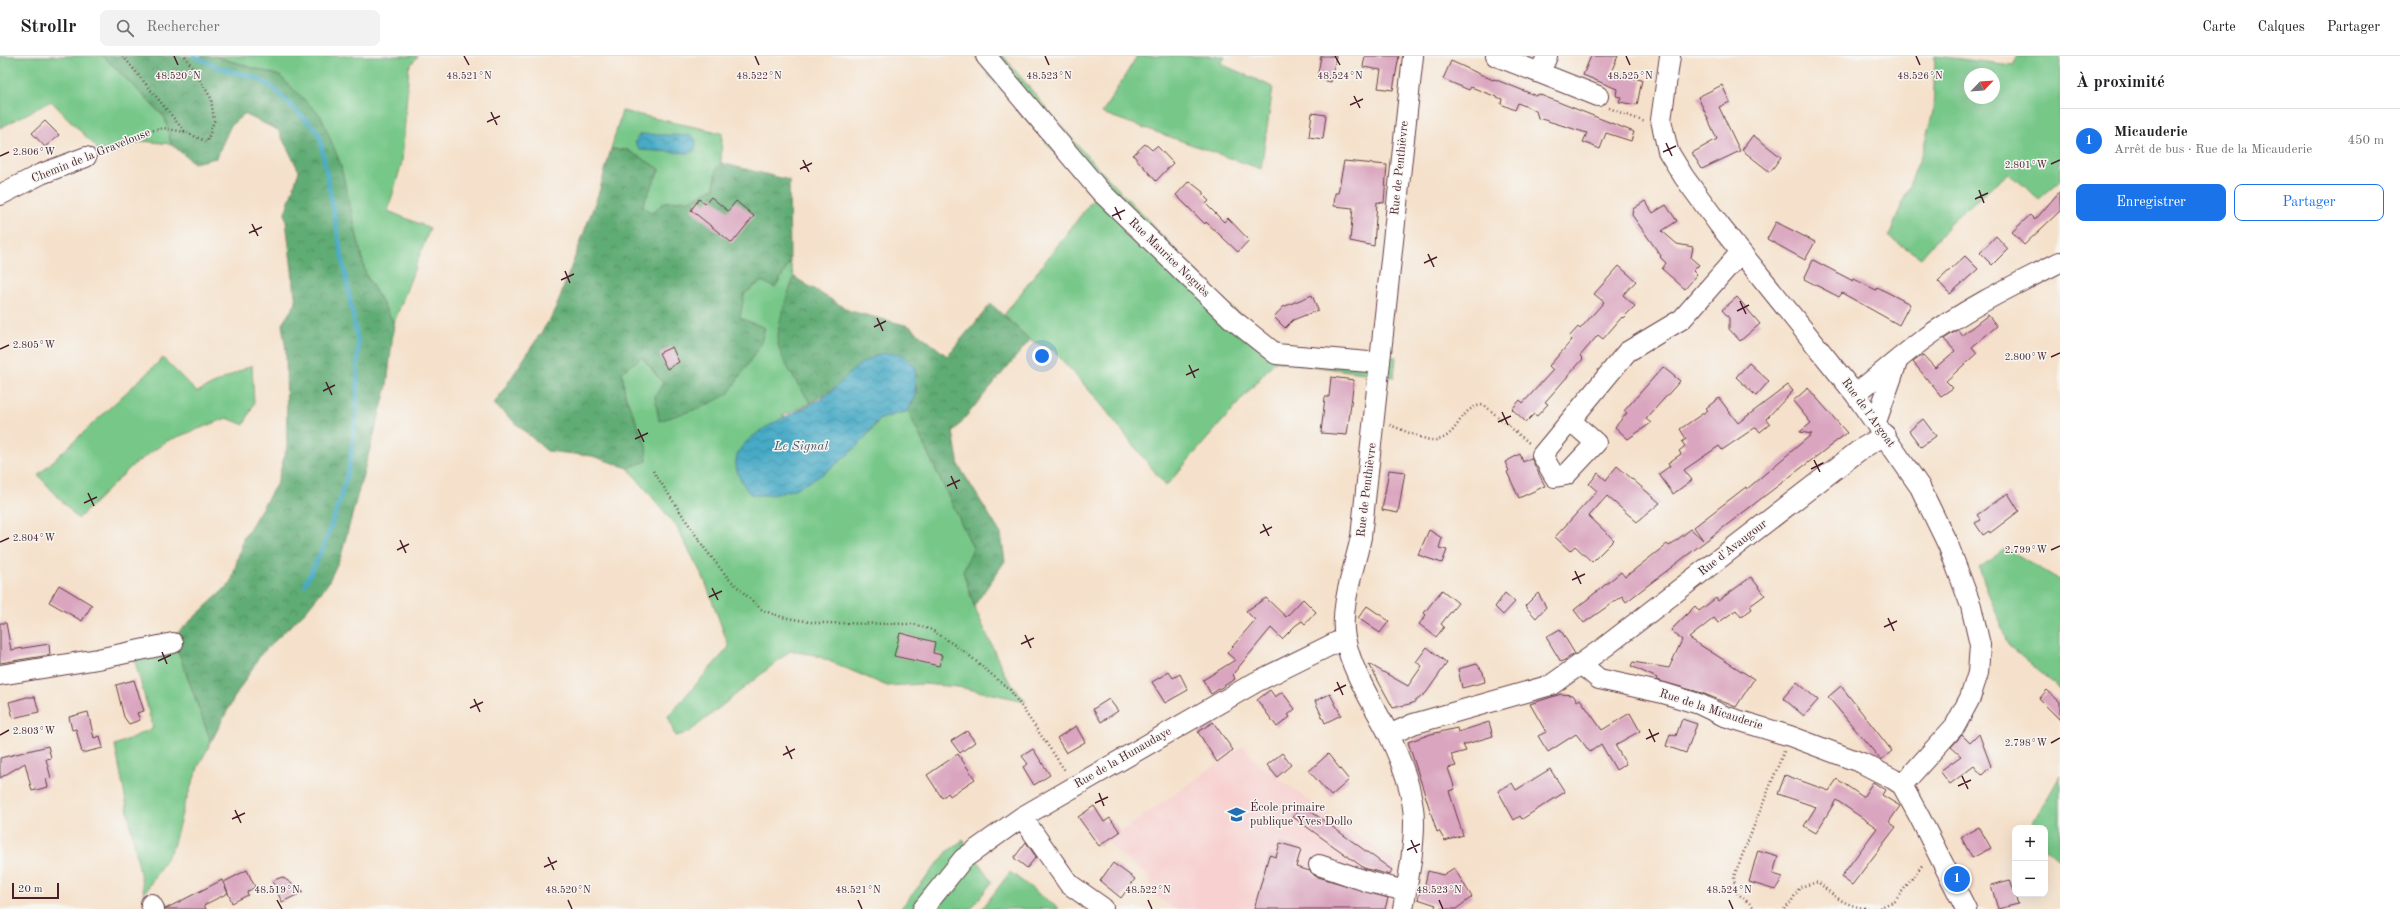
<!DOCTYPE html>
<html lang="fr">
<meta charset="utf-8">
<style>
:root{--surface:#fff;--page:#f2f2f2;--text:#202124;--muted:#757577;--line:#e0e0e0;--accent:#1a73e8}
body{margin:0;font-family:"Old Standard TT",serif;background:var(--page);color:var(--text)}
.controls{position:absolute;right:12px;bottom:12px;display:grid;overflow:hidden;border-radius:8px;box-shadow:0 4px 16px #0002}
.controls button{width:36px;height:36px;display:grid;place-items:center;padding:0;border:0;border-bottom:1px solid var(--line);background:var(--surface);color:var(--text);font:20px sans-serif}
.compass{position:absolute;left:1964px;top:12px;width:36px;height:36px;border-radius:50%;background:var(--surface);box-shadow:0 4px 16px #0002;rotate:65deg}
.scale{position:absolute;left:12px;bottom:10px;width:47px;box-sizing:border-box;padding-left:4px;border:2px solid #4a1f2b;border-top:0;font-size:11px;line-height:14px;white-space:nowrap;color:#4a1f2b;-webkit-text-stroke:3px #f6f6f2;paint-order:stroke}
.you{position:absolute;left:1042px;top:300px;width:14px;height:14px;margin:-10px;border:3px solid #fff;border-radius:50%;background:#1a73e8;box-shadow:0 0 0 6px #1a73e833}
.badge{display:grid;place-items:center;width:26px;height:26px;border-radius:50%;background:var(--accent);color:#fff;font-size:13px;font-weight:700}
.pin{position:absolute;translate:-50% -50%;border:2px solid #fff;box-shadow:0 1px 4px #0006}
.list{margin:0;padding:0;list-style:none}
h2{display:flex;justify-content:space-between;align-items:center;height:52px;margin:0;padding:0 16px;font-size:17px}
h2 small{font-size:13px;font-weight:400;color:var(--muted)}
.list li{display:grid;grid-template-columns:26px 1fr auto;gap:12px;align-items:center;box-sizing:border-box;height:64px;padding:0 16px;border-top:1px solid var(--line)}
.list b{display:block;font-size:15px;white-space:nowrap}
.list p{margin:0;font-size:13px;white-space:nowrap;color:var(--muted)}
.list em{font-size:13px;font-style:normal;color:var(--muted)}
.actions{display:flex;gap:8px;padding:12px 16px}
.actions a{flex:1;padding:9px 0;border:1px solid var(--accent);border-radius:8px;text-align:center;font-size:14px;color:var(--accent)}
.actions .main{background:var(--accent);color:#fff}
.icon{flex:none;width:22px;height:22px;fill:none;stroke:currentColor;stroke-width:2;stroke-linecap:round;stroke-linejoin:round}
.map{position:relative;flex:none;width:2060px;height:853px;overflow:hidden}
header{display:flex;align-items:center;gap:24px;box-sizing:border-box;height:56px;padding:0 20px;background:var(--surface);border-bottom:1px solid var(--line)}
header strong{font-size:19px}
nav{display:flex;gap:22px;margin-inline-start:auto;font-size:14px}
.search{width:280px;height:36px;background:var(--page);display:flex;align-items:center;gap:10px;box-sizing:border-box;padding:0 14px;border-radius:8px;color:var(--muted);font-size:15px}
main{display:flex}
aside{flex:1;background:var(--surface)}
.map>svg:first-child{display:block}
</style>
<header>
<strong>Strollr</strong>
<div class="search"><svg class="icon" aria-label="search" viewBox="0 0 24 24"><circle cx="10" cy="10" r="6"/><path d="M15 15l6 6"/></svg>Rechercher</div>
<nav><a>Carte</a><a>Calques</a><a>Partager</a></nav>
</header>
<main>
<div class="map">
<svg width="2060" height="853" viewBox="0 0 2060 853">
<defs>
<pattern id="forest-crowns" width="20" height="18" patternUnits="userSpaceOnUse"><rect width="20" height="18" fill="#60ac74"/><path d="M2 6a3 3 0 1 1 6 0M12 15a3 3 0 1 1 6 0" fill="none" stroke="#518b5f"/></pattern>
<pattern id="water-waves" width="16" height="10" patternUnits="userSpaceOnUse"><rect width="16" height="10" fill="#46aac6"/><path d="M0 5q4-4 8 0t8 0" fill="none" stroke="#3c8aa1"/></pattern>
</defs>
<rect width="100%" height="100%" fill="#f6f6f2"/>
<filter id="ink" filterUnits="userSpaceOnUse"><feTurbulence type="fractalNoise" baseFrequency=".025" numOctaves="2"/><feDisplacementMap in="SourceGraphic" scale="8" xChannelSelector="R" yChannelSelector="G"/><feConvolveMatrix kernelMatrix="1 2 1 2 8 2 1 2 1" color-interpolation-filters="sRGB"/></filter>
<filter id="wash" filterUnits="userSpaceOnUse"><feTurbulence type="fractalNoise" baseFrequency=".012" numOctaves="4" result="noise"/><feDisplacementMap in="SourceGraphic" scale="16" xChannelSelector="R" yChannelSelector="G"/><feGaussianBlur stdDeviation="0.9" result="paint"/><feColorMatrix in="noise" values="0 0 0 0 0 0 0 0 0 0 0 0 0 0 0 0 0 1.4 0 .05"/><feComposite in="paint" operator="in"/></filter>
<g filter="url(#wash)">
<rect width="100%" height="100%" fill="#f5e1cb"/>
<path fill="#f7d0cf" d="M1243 690 1261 710 1396 807 1389 853H1173L1153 837 1155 833 1149 827 1153 824 1115 794 1107 785Z"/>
<path fill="#76c788" stroke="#60735a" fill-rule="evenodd" d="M0 0H103L165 62 171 88 143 85 101 101 96 91 51 45 0 72Z
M214 0H418L409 11 402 106 388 155 430 172 394 267 366 219 340 107 280 20Z
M975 0H1003L1084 97 1229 250 1282 290 1396 301 1394 321 1275 305 1166 430 1096 342 1053 294 1030 284 1004 259 1094 142 991 22Z
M1137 0H1225L1221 8 1273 31 1261 113 1102 57Z
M1935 0 2013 9 2018 0H2060V125L2039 143 2009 117 1955 162 1921 202 1889 181 1923 94 1933 55ZM1970 18H1994V42H1970Z
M622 55 722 77 721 107 716 113 714 132 691 144 665 146 652 157 642 150 660 113 627 94 611 93Z
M790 206 794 221 783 255 794 323 811 347 782 360 864 383 880 363 908 355 973 492 963 515 974 550 1005 619 1026 645 958 631 924 628 887 630 815 599 790 595 688 677 675 680 668 660 729 591 705 525 676 470 628 412 647 405 646 389 625 339 622 316 642 301 663 327 655 341 765 272 740 262 744 238 762 225 775 232Z
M163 302 197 336 252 309 254 347 244 369 227 362 167 385 132 410 78 463 38 419Z
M2006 492 2060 524V633L2008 589 1979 512Z
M173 581 211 686 199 709 184 750 173 791 144 838 115 689 153 672 131 591Z
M2060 720V804L2045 792V772H2030Z
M963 784 992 826 971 853H900L948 795Z
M1010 816 1059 853H982Z"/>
<path fill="url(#forest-crowns)" stroke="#556650" d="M103 0H214L280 20 321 60 340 107 366 219 394 267 387 330 341 500 327 529 305 556 261 598 234 642 211 686 173 581 231 527 243 483 277 427 287 391 286 294 282 268 296 247 285 157 299 115 278 74 244 58 231 69 216 102 194 107 171 88 165 61Z
M611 93 627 94 660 113 642 150 652 157 665 146 691 144 714 132 716 113 721 107 789 124 790 206 775 232 762 225 744 238 740 262 765 272 760 290 728 338 703 351 659 365 655 341 663 327 642 301 622 316 625 339 646 389 647 405 628 412 592 400 547 395 494 348 554 257 599 136Z
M794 221 850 255 909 270 947 300 991 248 1030 284 953 376 959 410 1001 478 1005 505 974 550 963 515 973 492 908 355 915 342 917 331 859 309 841 328 811 347C802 335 779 302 778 287 777 265 787 241 794 221Z"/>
<path fill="url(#water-waves)" stroke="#486478" d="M640 78 692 80 696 84 695 94 689 97 640 94 635 86Z
M883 297 901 298 916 311 915 342 908 355C902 357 883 361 879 364 873 369 869 377 864 383 836 412 792 446 750 438 743 428 735 418 736 405 736 379 800 355 819 344 835 335 845 320 859 309 865 304 875 301 883 297Z"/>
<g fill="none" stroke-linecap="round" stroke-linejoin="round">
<path stroke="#46aac6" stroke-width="4.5" d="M194 0 220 12 256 22 272 31 319 77 358 287 357 348 350 407 340 444 324 490 305 528"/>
</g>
<g id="blocks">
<path fill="#daa6bf" d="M1321 0H1336L1331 26 1317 23Z
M1365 0H1399L1393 34 1378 32 1381 14 1363 11Z
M1591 0H1618L1610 18 1642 24 1637 49 1619 46 1621 41 1616 40 1617 33 1583 19Z
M1451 5 1493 24 1494 23 1537 40 1538 38 1634 76 1631 85 1606 77 1600 93 1583 86 1587 77 1538 62 1536 55 1518 47 1515 54 1501 48 1502 43 1471 31 1469 34 1443 23Z
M1722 29 1730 46 1719 51 1740 95 1702 113 1692 97 1717 83 1698 41Z
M1312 57 1326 59 1323 83 1309 81Z
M45 65 59 79 45 91 32 77Z
M1753 79 1781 101 1770 116 1742 94Z
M1145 88 1152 94 1157 90 1173 107 1156 125 1133 99Z
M1344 105 1387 109 1384 147 1377 146 1374 190 1350 185 1353 152 1334 150 1335 137H1338Z
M1189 125 1203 136V139L1209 145 1206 148 1224 166 1228 162 1249 184 1238 196 1206 166 1205 168 1176 139Z
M2060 135V155L2024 189 2012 176 2030 159 2035 164Z
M711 141 728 155 736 145 754 160 732 187 691 154 699 143 705 148Z
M1645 145 1653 157 1666 149 1677 165 1662 175 1677 188 1693 191 1691 202 1699 209 1693 215 1697 219 1685 233 1662 213 1666 207 1660 201 1661 200 1632 159 1633 153Z
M1776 166 1815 186 1805 204 1767 183Z
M1996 180 2008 193 1992 209 1980 197Z
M1965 200 1978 213 1950 238 1938 225Z
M1813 204 1853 225 1854 223 1876 234 1877 231 1910 248 1899 269 1842 237 1839 241 1804 223Z
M1619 210 1636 225 1623 239 1635 250 1623 262 1622 261 1603 283 1598 279 1580 300 1583 303 1545 346 1548 348 1537 360 1534 358 1526 366 1512 353 1520 344 1523 347 1553 314 1549 310 1572 284 1569 281 1578 271 1580 273 1604 246 1594 238Z
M1312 239 1318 254 1293 264 1285 272 1274 261 1283 251Z
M1737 241 1760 268 1740 285 1729 273V262L1722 254Z
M1988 259 1997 270 1972 291 1977 297 1946 325 1953 332 1941 340 1913 306 1923 299 1935 312 1955 295 1944 283 1958 274 1962 279Z
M672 291 679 306 667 313 659 297Z
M1749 307 1769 325 1756 340 1736 321Z
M1663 311 1680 325 1646 363 1651 367 1628 383 1615 371 1627 357 1624 355Z
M1331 321 1354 324 1347 379 1321 377 1325 341H1329Z
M1788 329 1793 335 1766 363 1770 368 1760 376 1756 371 1722 394 1719 390 1684 414 1692 424 1673 438 1659 418 1670 410 1668 407 1681 398 1679 395 1685 390 1682 386 1686 383 1680 373 1708 354 1706 352 1719 342 1738 367Z
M1808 332 1847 377 1626 546 1622 540 1584 567 1574 554 1621 516 1625 521 1667 488 1669 490 1691 473 1703 484 1694 471 1746 431 1747 433 1812 378 1800 376 1811 367 1793 345Z
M1923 363 1936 380 1921 391 1909 375Z
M1520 398 1523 406 1531 402 1545 430 1519 442 1507 416 1509 415 1505 406Z
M1617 410 1660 447 1637 466 1607 440 1589 460 1614 484 1592 506 1575 490 1570 495 1555 481 1597 435 1589 428 1598 417 1606 424Z
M1389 414 1405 416 1398 457 1382 454Z
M2008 437 2019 455 1990 477 1989 475 1983 479 1975 467 1981 464 1977 459Z
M1429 474 1442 482 1439 492 1447 494 1442 507 1418 499Z
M1751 521 1765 539 1750 550 1752 553 1741 561 1736 554 1718 567 1714 562 1689 582 1754 623 1736 651 1702 637 1656 624 1657 622 1631 610 1633 606 1669 612 1682 584 1671 574 1695 550 1699 555 1716 542 1718 545Z
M59 529 92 549 82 565 49 546Z
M1442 534 1458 547 1441 568 1444 571 1436 581 1419 568 1426 559 1424 557Z
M1505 537 1515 546 1503 559 1495 551Z
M1538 537 1546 551 1536 562 1525 550Z
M1266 542 1286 561 1303 543 1316 556 1305 568 1302 565 1296 569 1282 583 1271 572 1233 618 1235 623 1211 638 1203 624 1235 604 1227 597 1255 564 1246 555Z
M1367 550 1389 565 1380 577 1358 562Z
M0 567H6L11 594 49 588 50 599 0 607Z
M1560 573 1575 598 1561 606 1546 581Z
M900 577 935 586 933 597 942 599 939 610 894 600Z
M1427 591 1447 607 1426 637 1413 647 1393 652 1369 608 1408 630 1422 610 1416 606Z
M1477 608 1483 616 1485 626 1462 632 1458 613Z
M1169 616 1173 622 1180 618 1188 634 1165 647 1152 626Z
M134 624 144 655 137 657 140 664 129 668 124 661 116 629Z
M1797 626 1818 644 1804 660 1783 642Z
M1841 630 1892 695 1881 704 1828 641Z
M1270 634 1275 641 1282 636 1295 653 1288 659 1290 661 1277 671 1257 644Z
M2047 634 2060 646V664L2039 643Z
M1330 638 1341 659 1325 667 1315 645Z
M1561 638 1573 639 1577 645 1580 643 1602 674 1630 657 1640 675 1615 689 1626 708 1616 714 1601 688 1590 696 1576 678 1548 696 1538 680 1546 676 1530 648Z
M27 641H35L39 656 13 662 9 646Z
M1109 643 1118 655 1101 666 1093 653Z
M88 656 94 682 100 680 103 692 82 697 76 673 72 674 69 661Z
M1682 663 1697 668 1686 697 1666 690 1670 678 1676 680Z
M1213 666 1233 694 1217 706 1198 676Z
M1489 666 1493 680 1463 689 1466 695 1451 699 1456 710 1448 712 1455 733 1449 735 1463 779 1445 785 1439 775 1437 776 1408 686 1431 678 1457 672 1458 676Z
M1076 670 1085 686 1066 697 1057 682Z
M967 675 975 686 960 697 951 685Z
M1979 678 1991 710 1982 719 1974 710 1950 728 1940 715 1961 700 1951 691 1962 679 1970 687Z
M48 690 51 702 46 703 51 722 46 723 48 731 32 735 25 707 0 722V702Z
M1033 693 1050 719 1034 729 1023 711 1028 708 1022 700Z
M1282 697 1291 709 1277 721 1267 709Z
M958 698 975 723 950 740 948 737 942 742 927 719Z
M1328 698 1349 724 1331 740 1309 715Z
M1550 713 1565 736 1522 763 1520 760 1514 764 1498 735 1512 727 1516 734Z
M1785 719 1829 735 1837 723 1863 741 1873 726 1885 734 1882 739 1900 750 1889 766 1896 771 1852 829 1841 821 1877 772 1836 744 1816 777 1804 770 1816 751 1778 738Z
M1302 749 1392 814 1390 819 1364 812 1293 761Z
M1094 750 1104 766 1110 762 1120 776 1099 790 1078 761Z
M1979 771 1991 792 1972 802 1961 781Z
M1026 786 1036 801 1027 812 1014 802Z
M1280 787 1301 793 1296 811 1310 815 1315 820 1388 842 1385 853H1254L1269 799 1276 801Z
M1758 794 1778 800 1773 818 1783 821 1775 834 1749 826Z
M1113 807 1135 823 1121 842 1100 825Z
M1454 812 1472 841 1456 853H1434L1436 849 1418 843 1421 831 1424 832 1428 815 1443 819Z
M247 814 255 831 247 836 248 839 232 847 224 826Z
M282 821 288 825 303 836 282 846 272 825Z
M222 824 228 837 204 849 206 853H165Z
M2010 824 2018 848 1998 853 1991 829Z"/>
</g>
</g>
<g filter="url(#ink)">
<use href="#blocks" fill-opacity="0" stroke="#643c43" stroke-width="1"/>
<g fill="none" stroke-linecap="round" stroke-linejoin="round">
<defs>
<path id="minor" d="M986 0 1100 135 1232 263 1276 298 1380 307
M1496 0 1540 17 1547 0
M1670 0 1661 64 1668 95 1684 121 1720 170 1855 338 1920 431 1949 491 1971 550 1980 589 1978 617 1970 642 1955 670 1902 729
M1540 17 1598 40
M0 139 41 118 86 101
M1855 338C1877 321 1898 303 1920 286 1963 254 2012 230 2060 206
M1571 365 1596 387 1566 419 1555 421 1542 399 1627 296 1682 263 1741 196
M1876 366 1897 306
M1582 609 1599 623 1663 637 1699 648 1724 660 1790 680 1862 707 1893 723 1902 729 1920 762 1966 853
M0 619 98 603 173 587
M1389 679 1413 668 1551 629 1606 590 1861 393 1885 379
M1022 761 1069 828 1103 852
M1319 809 1369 826 1406 835
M151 848 154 853
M923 853 963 803 1022 761 1256 626 1345 582
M1403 853C1408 824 1414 795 1414 766 1414 736 1401 705 1389 679 1373 647 1352 617 1345 582 1339 552 1355 510 1361 481L1413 0"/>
</defs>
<use href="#minor" stroke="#643c43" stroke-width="22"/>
<path stroke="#643c43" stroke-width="2.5" stroke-dasharray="1 3" stroke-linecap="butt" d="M123 0 185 76 207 86 214 65 211 42 185 0
M1609 52 1645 66
M101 95 145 76 163 72 185 76
M1390 369C1401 373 1427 386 1437 384 1460 380 1458 350 1484 349L1529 387
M653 415 705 493 728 522 762 554 782 561 816 567 913 568 932 574 965 596 1010 634 1066 716
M1756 853 1735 835 1734 820 1784 695
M1784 853 1789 849 1800 831 1818 826C1838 844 1847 851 1874 853
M1876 853 1895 845 1923 808"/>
<use href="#minor" stroke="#fff" stroke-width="20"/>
</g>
</g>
<path fill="none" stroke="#4a1f2b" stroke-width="1.5" d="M174 0 178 9M464 0 469 9M755 0 759 9M1045 0 1049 9M1335 0 1340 9M1626 0 1630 9M1916 0 1920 9M1354 40 1360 52M1350 49 1363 43M491 56 497 69M487 66 500 60M1666 87 1672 100M1663 96 1676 90M0 100 9 96M803 104 809 116M2051 108 2060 104M800 113 812 107M1979 134 1984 147M1975 143 1988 137M1115 151 1121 164M1112 160 1125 154M252 168 258 180M249 177 262 171M1428 198 1434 211M1424 207 1437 201M565 215 570 227M561 224 574 218M1740 245 1746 258M1737 255 1749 249M877 262 883 275M874 271 886 265M0 293 9 289M2051 301 2060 297M1189 309 1195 322M1186 319 1199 313M326 326 332 339M323 335 335 329M1502 356 1508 369M1498 366 1511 360M638 373 644 386M635 383 648 377M1814 404 1820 416M1811 413 1823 407M951 420 957 433M947 430 960 424M88 437 94 450M84 447 97 441M1263 468 1269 480M1260 477 1272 471M400 484 406 497M0 486 9 482M397 494 409 488M2051 494 2060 490M1575 515 1581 528M1572 524 1585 518M712 532 718 544M709 541 722 535M1888 562 1894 575M1884 571 1897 565M1025 579 1031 592M1021 588 1034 582M162 596 167 608M158 605 171 599M1337 626 1343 639M1334 635 1346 629M474 643 480 656M470 652 483 646M1649 673 1655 686M0 679 9 674M1646 683 1659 677M2051 687 2060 682M786 690 792 703M783 699 795 693M1962 720 1968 733M1958 730 1971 724M1099 737 1104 750M1095 747 1108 741M235 754 241 767M232 763 245 757M1411 784 1417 797M1407 794 1420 788M548 801 554 814M544 811 557 805M277 844 282 853M568 844 572 853M858 844 862 853M1148 844 1152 853M1439 844 1443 853M1729 844 1733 853"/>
<defs>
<symbol id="school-bare" viewBox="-9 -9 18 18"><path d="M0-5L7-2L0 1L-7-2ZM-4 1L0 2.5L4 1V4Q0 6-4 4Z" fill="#1f6fb2" stroke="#f6f6f2" stroke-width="2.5" paint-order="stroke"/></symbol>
</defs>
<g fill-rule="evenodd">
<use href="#school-bare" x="1224" y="746" width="25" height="25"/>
</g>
<g text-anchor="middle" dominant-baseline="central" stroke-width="3" stroke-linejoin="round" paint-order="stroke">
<g font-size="12" fill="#4a1f2b" stroke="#f6f6f2">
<text transform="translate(91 100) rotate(-22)">Chemin de la Gravelouse</text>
<text transform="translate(1400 112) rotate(-84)">Rue de Penthièvre</text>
<text transform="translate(1169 202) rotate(44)">Rue Maurice Noguès</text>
<text transform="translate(1868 357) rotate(54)">Rue de l'Argoat</text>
<text transform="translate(1367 434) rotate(-83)">Rue de Penthièvre</text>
<text transform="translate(1733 492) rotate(-38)">Rue d'Avaugour</text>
<text transform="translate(1711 654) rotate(18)">Rue de la Micauderie</text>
<text transform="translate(1123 702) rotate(-30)">Rue de la Hunaudaye</text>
</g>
<g font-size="12" fill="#4a1f2b" stroke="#f6f6f2" text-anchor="start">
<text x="1250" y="752">École primaire<tspan x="1250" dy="14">publique Yves Dollo</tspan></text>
</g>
<g font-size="13" font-style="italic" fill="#485769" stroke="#f6f6f2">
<text x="801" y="390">Le Signal</text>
</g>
</g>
<g font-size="10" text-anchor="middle" fill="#4a1f2b" stroke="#f6f6f2" stroke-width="3" stroke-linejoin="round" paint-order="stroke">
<text x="178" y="23">48.520°N</text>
<text x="469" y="23">48.521°N</text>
<text x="759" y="23">48.522°N</text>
<text x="1049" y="23">48.523°N</text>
<text x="1340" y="23">48.524°N</text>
<text x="1630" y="23">48.525°N</text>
<text x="1920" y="23">48.526°N</text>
<text x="34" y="99">2.806°W</text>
<text x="2026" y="112">2.801°W</text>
<text x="34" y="292">2.805°W</text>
<text x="2026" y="304">2.800°W</text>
<text x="34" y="485">2.804°W</text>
<text x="2026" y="497">2.799°W</text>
<text x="34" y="678">2.803°W</text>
<text x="2026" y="690">2.798°W</text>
<text x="277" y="837">48.519°N</text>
<text x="568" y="837">48.520°N</text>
<text x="858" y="837">48.521°N</text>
<text x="1148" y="837">48.522°N</text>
<text x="1439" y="837">48.523°N</text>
<text x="1729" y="837">48.524°N</text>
</g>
</svg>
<div class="controls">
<button>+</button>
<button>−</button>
</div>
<svg class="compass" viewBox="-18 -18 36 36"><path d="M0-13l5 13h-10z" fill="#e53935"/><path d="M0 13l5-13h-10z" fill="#757577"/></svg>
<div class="scale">20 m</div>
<div class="you"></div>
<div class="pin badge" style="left:1957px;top:823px">1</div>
</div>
<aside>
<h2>À proximité<small></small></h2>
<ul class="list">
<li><span class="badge">1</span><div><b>Micauderie</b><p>Arrêt de bus · Rue de la Micauderie</p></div><em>450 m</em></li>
</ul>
<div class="actions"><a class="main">Enregistrer</a><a>Partager</a></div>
</aside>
</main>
